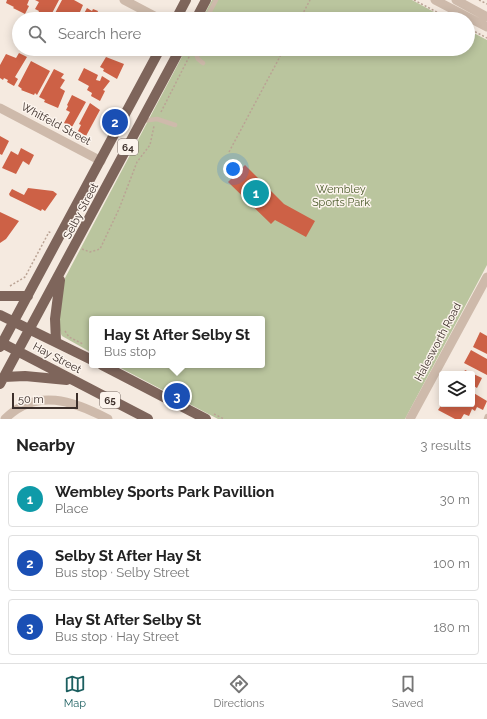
<!DOCTYPE html>
<meta charset="utf-8">
<style>
:root{--surface:#fff;--page:#f2f2f2;--text:#222;--muted:#767676;--line:#e0e0e0;--accent:#1c5f60}
body{margin:0;font-family:Raleway,sans-serif;background:var(--page);color:var(--text)}
.controls{position:absolute;right:12px;bottom:12px;display:grid;overflow:hidden;border-radius:4px;box-shadow:0 2px 10px #0003}
.controls button{width:36px;height:36px;display:grid;place-items:center;padding:0;border:0;border-bottom:1px solid var(--line);background:var(--surface);color:var(--text);font:20px sans-serif}
.scale{position:absolute;left:12px;bottom:10px;width:66px;box-sizing:border-box;padding-left:4px;border:2px solid #3c2f2a;border-top:0;font-size:11px;line-height:14px;white-space:nowrap;color:#3c2f2a;-webkit-text-stroke:3px #fcf4ed;paint-order:stroke}
.you{position:absolute;left:233px;top:169px;width:14px;height:14px;margin:-10px;border:3px solid #fff;border-radius:50%;background:#1a73e8;box-shadow:0 0 0 6px #1a73e833}
.badge{display:grid;place-items:center;width:26px;height:26px;border-radius:50%;background:var(--accent);color:#fff;font-size:13px;font-weight:700}
.pin{position:absolute;translate:-50% -50%;border:2px solid #fff;box-shadow:0 1px 4px #0006}
.popup{position:absolute;left:89px;top:316px;width:176px;height:52px;box-sizing:border-box;display:grid;place-content:center;border-radius:4px;background:var(--surface);filter:drop-shadow(0 1px 3px #0005);font-size:13px;white-space:nowrap;color:var(--muted)}
.popup b{font-size:15px;color:var(--text)}
.popup::after{content:'';position:absolute;left:50%;top:100%;margin-left:-8px;border:8px solid transparent;border-top-color:var(--surface)}
.list{margin:0;padding:0;list-style:none}
h2{display:flex;justify-content:space-between;align-items:center;height:52px;margin:0;padding:0 16px;font-size:17px}
h2 small{font-size:13px;font-weight:400;color:var(--muted)}
.list li{display:grid;grid-template-columns:26px 1fr auto;gap:12px;align-items:center;box-sizing:border-box;height:56px;margin:0 8px 8px;padding:0 8px;border:1px solid var(--line);border-radius:4px}
.list b{display:block;font-size:15px;white-space:nowrap}
.list p{margin:0;font-size:13px;white-space:nowrap;color:var(--muted)}
.list em{font-size:13px;font-style:normal;color:var(--muted)}
.icon{flex:none;width:22px;height:22px;fill:none;stroke:currentColor;stroke-width:2;stroke-linecap:round;stroke-linejoin:round}
.map{position:relative;flex:none;width:487px;height:419px;overflow:hidden}
.search{position:absolute;background:var(--surface);box-shadow:0 2px 10px #0003;left:12px;right:12px;top:12px;height:44px;display:flex;align-items:center;gap:10px;box-sizing:border-box;padding:0 14px;border-radius:22px;color:var(--muted);font-size:15px}
.sheet{height:244px;background:var(--surface)}
nav{display:flex;justify-content:space-around;align-items:center;box-sizing:border-box;height:56px;border-top:1px solid var(--line);background:var(--surface);font-size:11px;color:var(--muted)}
nav a{display:grid;justify-items:center;gap:2px}
nav .on{color:var(--accent)}
.map>svg:first-child{display:block}
</style>
<div class="map">
<svg width="487" height="419" viewBox="0 0 487 419">
<rect width="100%" height="100%" fill="#f5eae0"/>
<path fill="#bac59e" d="M212 0H412L447 19H202Z
M468 30 487 40V265L405 419H218L115 365H262V319H92V353L62 336C56 325 60 290 65 278L186 49H468Z"/>
<path fill="#cd6146" d="M7 0H29L27 5 29 6 25 14 13 8 14 7 6 3Z
M35 0H59L49 19H44L37 15 39 11 35 9 39 2Z
M62 0H74L83 5 77 19H65L66 17 63 15 62 19 54 15Z
M87 8 92 11 93 9 98 11 97 14 100 15 101 13 112 19H81Z
M19 53 27 57 15 77 18 79 14 86 7 82 8 80 4 78 3 80 0 78V65L6 54 16 58Z
M106 57 124 64 117 79 103 71 104 69 100 67Z
M31 61 50 71 37 95 35 93 34 95 21 90 22 89 18 86Z
M84 68 98 75 96 80 100 81 102 76 110 81 103 90 105 91 100 101 91 96 92 93 87 90 89 86 78 80Z
M54 69 64 74 61 78 65 80 60 88 65 91 58 108 44 102 45 100 39 97Z
M72 95 86 102 72 127 64 123 70 112 66 110 68 106 67 105Z
M90 103 100 110 86 136 78 131 81 125 79 124Z
M0 136 9 141 2 155 0 154Z
M21 148 34 155 29 165 23 161 16 174 2 168 11 151 18 155Z
M245 165 284 204 315 221 306 237 275 220 271 224 228 182Z
M28 188 53 191 57 194 45 211 42 209 41 211 10 196 9 194 12 189 24 195Z
M0 212 19 221 6 239 0 243Z
M480 332 487 336V354L473 347Z
M471 350 487 359V375L464 363Z
M465 370 482 378 477 388 472 385V374H463Z
M472 392 487 401 483 410 477 407 475 411 472 409 469 416 464 414 461 419H455L438 410 442 404H472Z"/>
<g fill="none" stroke-linecap="round" stroke-linejoin="round">
<path stroke="#baa394" stroke-width="1.5" stroke-dasharray="2 2" stroke-linecap="butt" d="M414 0 450 19
M479 0 487 4
M300 19 310 0
M468 28 487 38
M161 112 190 55
M229 152 284 49
M82 249 90 252 100 249 119 209 137 162 150 145 154 126
M10 286 25 277 49 232 51 233
M65 331 69 337 83 344
M34 347 36 343
M214 414 224 419"/>
<path stroke="#cebaab" stroke-width="4.5" d="M206 19 216 0
M194 49 198 59 203 63
M142 121 157 119 175 125
M486 419 487 416"/>
<path stroke="#cebaab" stroke-width="9" d="M124 0 160 19
M435 0 487 27
M456 0 487 17
M0 108 101 161
M5 419C36 387 74 401 108 419
M410 419 487 277"/>
<path stroke="#7e655b" stroke-width="10" d="M176 19 186 0
M196 19 206 0
M0 296H28
M0 315 92 360
M56 341 55 319 60 280
M0 342 148 419
M0 347 160 49
M102 365 206 419
M4 377 25 376 67 380
M0 384 180 49"/>
</g>
<g text-anchor="middle" dominant-baseline="central" stroke-width="3" stroke-linejoin="round" paint-order="stroke">
<g fill="#fcf4ed" stroke="#766a64" stroke-width="1">
<rect x="118" y="139" width="20" height="16" rx="3"/>
<rect x="100" y="392" width="20" height="16" rx="3"/>
</g>
<g font-size="10" font-weight="bold" fill="#3c2f2a">
<text x="128" y="147">64</text>
<text x="110" y="400">65</text>
</g>
<g font-size="11" fill="#3c2f2a" stroke="#fcf4ed">
<text transform="translate(56 124) rotate(28)">Whitfeld Street</text>
<text transform="translate(81 211) rotate(-62)">Selby Street</text>
<text transform="translate(438 342) rotate(-62)">Halesworth Road</text>
<text transform="translate(57 358) rotate(28)">Hay Street</text>
</g>
<g font-size="11" fill="#4c5c2c" stroke="#fcf4ed">
<text x="341" y="189">Wembley<tspan x="341" dy="13">Sports Park</tspan></text>
</g>
</g>
</svg>
<div class="controls">
<button><svg class="icon" aria-label="layers" viewBox="0 0 24 24"><path d="M12 4l9 5-9 5-9-5zM3 14l9 5 9-5"/></svg></button>
</div>
<div class="scale">50 m</div>
<div class="you"></div>
<div class="pin badge" style="left:256px;top:193px;background:#0f9aa8">1</div>
<div class="pin badge" style="left:115px;top:122px;background:#1a4fb4">2</div>
<div class="pin badge" style="left:177px;top:396px;background:#1a4fb4">3</div>
<div class="popup"><b>Hay St After Selby St</b>Bus stop</div>
<div class="search"><svg class="icon" aria-label="search" viewBox="0 0 24 24"><circle cx="10" cy="10" r="6"/><path d="M15 15l6 6"/></svg>Search here</div>
</div>
<section class="sheet">
<h2>Nearby<small>3 results</small></h2>
<ul class="list">
<li><span class="badge" style="background:#0f9aa8">1</span><div><b>Wembley Sports Park Pavillion</b><p>Place</p></div><em>30 m</em></li>
<li><span class="badge" style="background:#1a4fb4">2</span><div><b>Selby St After Hay St</b><p>Bus stop · Selby Street</p></div><em>100 m</em></li>
<li><span class="badge" style="background:#1a4fb4">3</span><div><b>Hay St After Selby St</b><p>Bus stop · Hay Street</p></div><em>180 m</em></li>
</ul>
</section>
<nav>
<a class="on"><svg class="icon" aria-label="map" viewBox="0 0 24 24"><path d="M3 6l6-2 6 2 6-2v14l-6 2-6-2-6 2zM9 4v14M15 6v14"/></svg>Map</a>
<a><svg class="icon" aria-label="directions" viewBox="0 0 24 24"><path d="M12 3l9 9-9 9-9-9zM9 14v-3h6M13 9l2 2-2 2"/></svg>Directions</a>
<a><svg class="icon" aria-label="saved" viewBox="0 0 24 24"><path d="M7 4h10v16l-5-4-5 4z"/></svg>Saved</a>
</nav>
